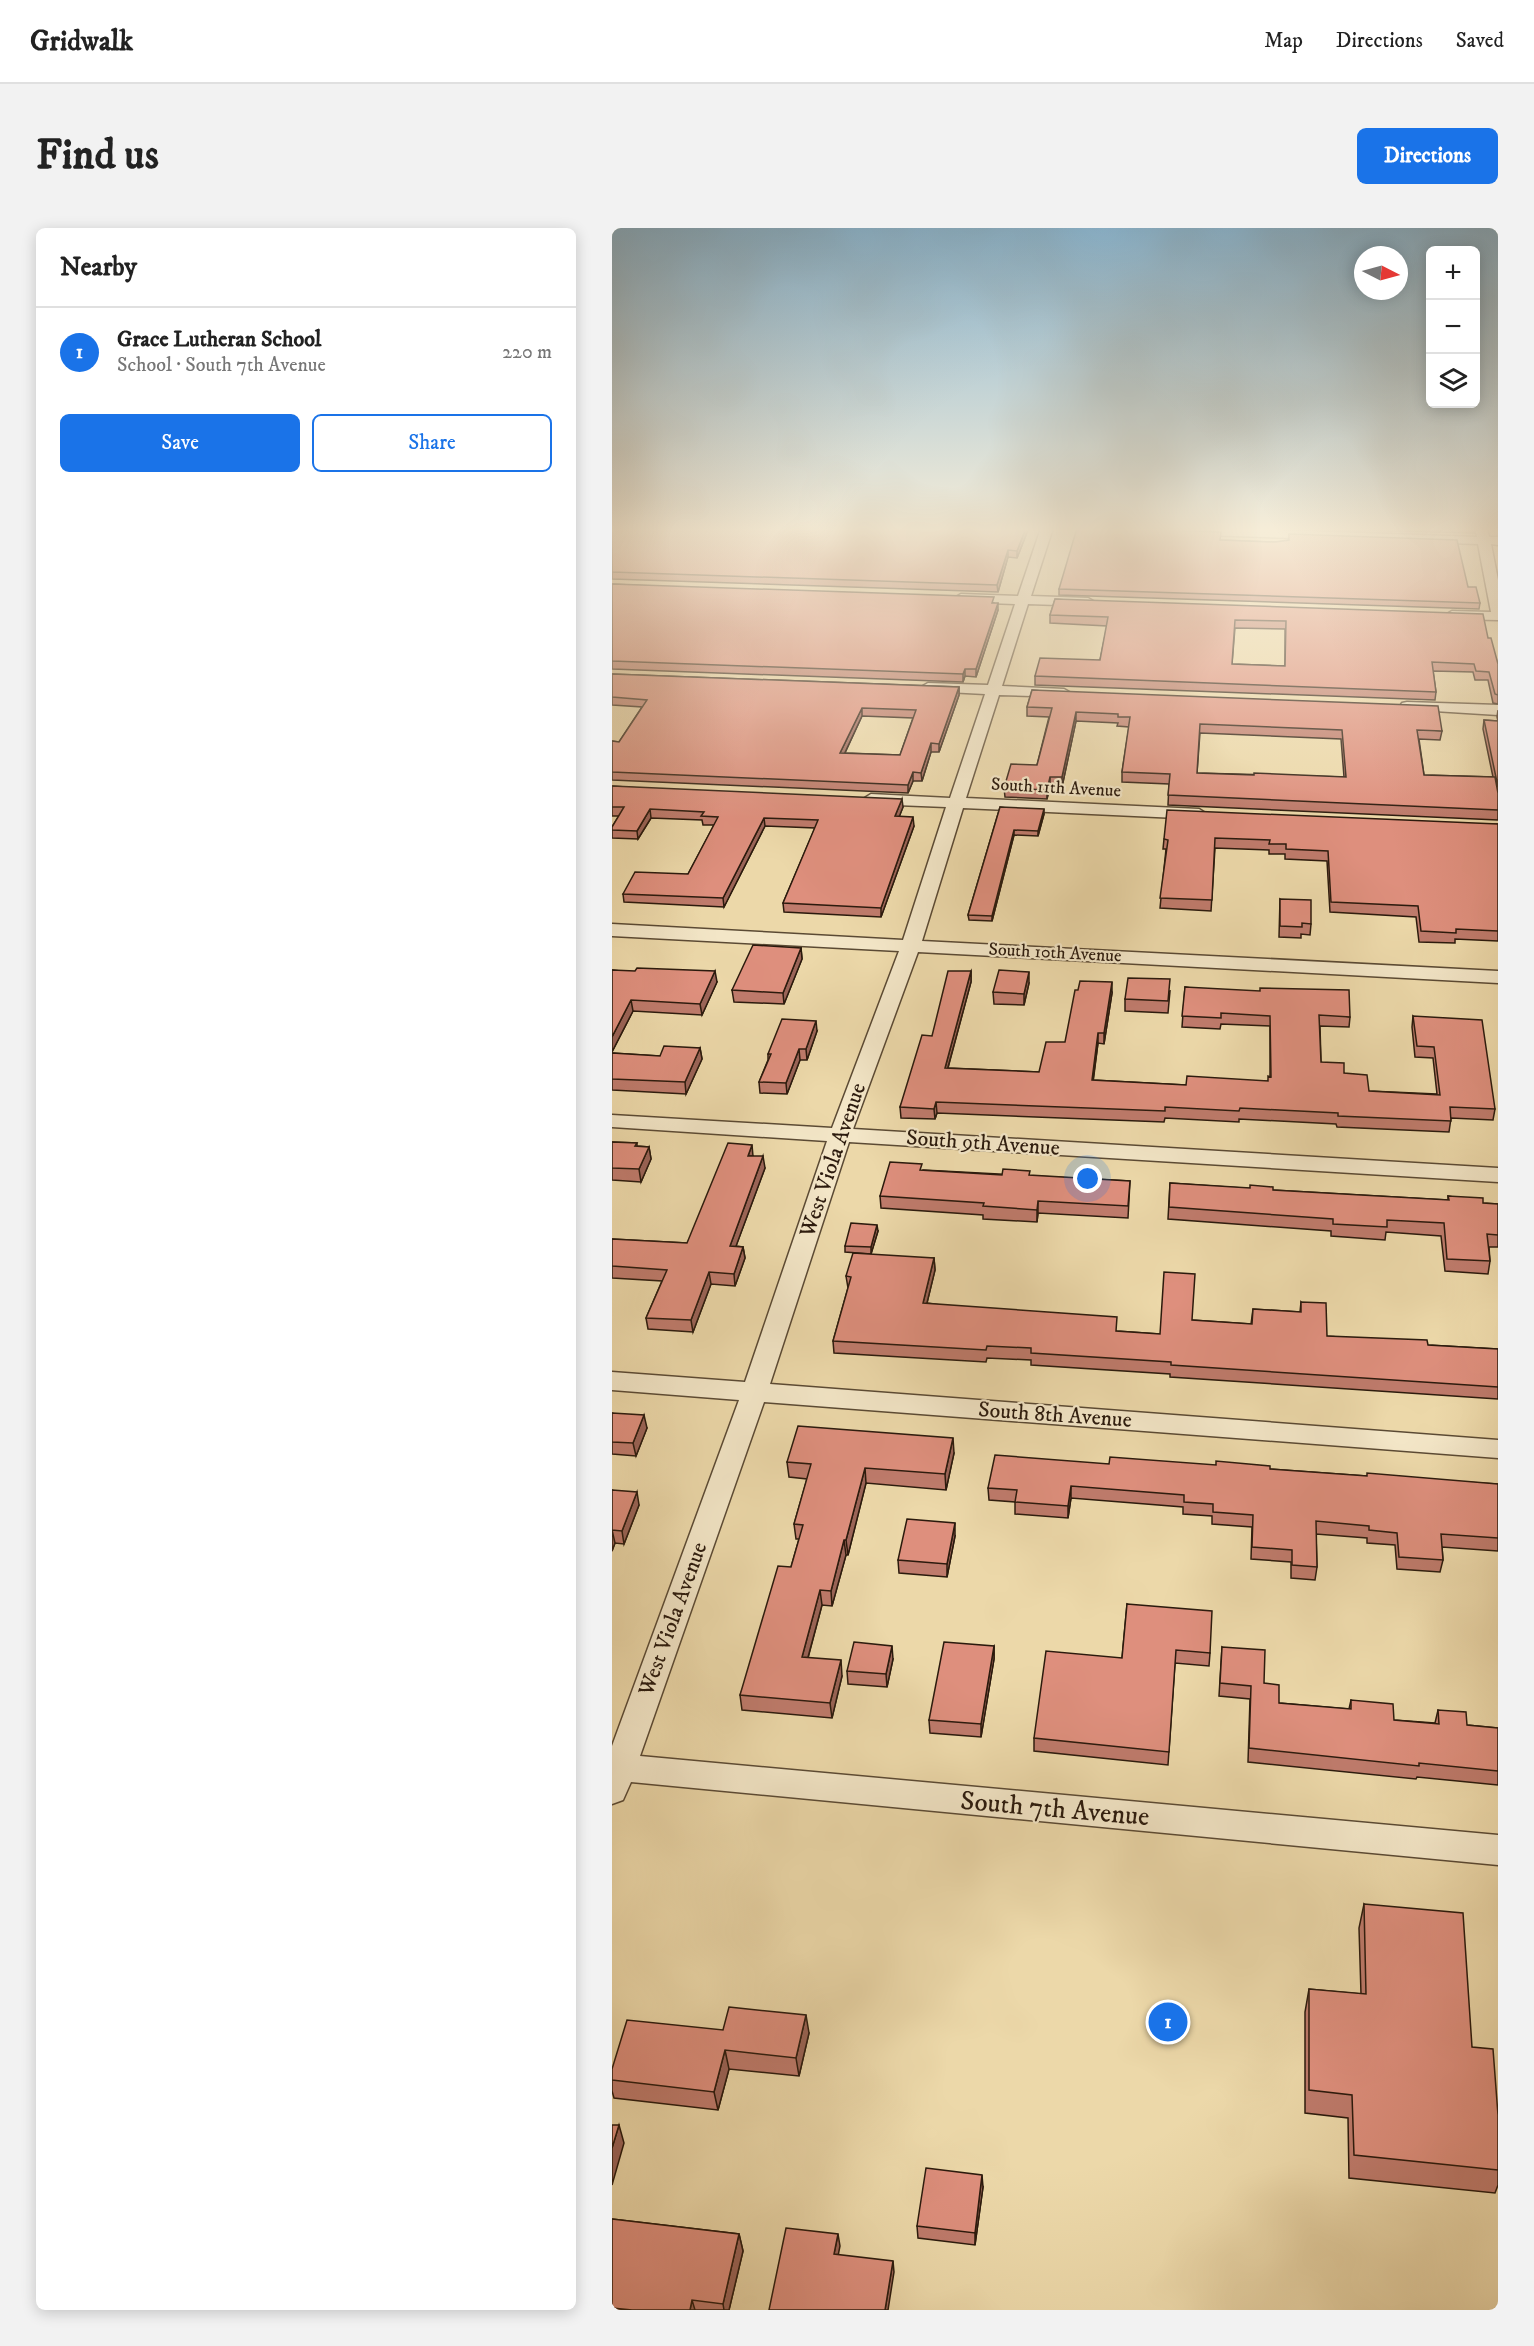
<!DOCTYPE html>
<meta charset="utf-8">
<style>
:root{--surface:#fff;--page:#f2f2f2;--text:#222;--muted:#767676;--line:#e0e0e0;--accent:#1a73e8}
body{margin:0;font-family:"IM FELL DW Pica",serif;background:var(--page);color:var(--text)}
.controls{position:absolute;right:18px;top:18px;display:grid;overflow:hidden;border-radius:9px;box-shadow:0 3px 15px #0003}
.controls button{width:54px;height:54px;display:grid;place-items:center;padding:0;border:0;border-bottom:2px solid var(--line);background:var(--surface);color:var(--text);font:30px sans-serif}
.compass{position:absolute;left:742px;top:18px;width:54px;height:54px;border-radius:50%;background:var(--surface);box-shadow:0 3px 15px #0003;rotate:96deg}
.you{position:absolute;left:476px;top:951px;width:21px;height:21px;margin:-15px;border:4px solid #fff;border-radius:50%;background:#1a73e8;box-shadow:0 0 0 9px #1a73e833}
.badge{display:grid;place-items:center;width:39px;height:39px;border-radius:50%;background:var(--accent);color:#fff;font-size:20px;font-weight:700}
.pin{position:absolute;translate:-50% -50%;border:3px solid #fff;box-shadow:0 2px 6px #0006}
.list{margin:0;padding:0;list-style:none}
h2{display:flex;justify-content:space-between;align-items:center;height:78px;margin:0;padding:0 24px;font-size:26px}
h2 small{font-size:20px;font-weight:400;color:var(--muted)}
.list li{display:grid;grid-template-columns:39px 1fr auto;gap:18px;align-items:center;box-sizing:border-box;height:90px;padding:0 24px;border-top:2px solid var(--line)}
.list b{display:block;font-size:22px;white-space:nowrap}
.list p{margin:0;font-size:20px;white-space:nowrap;color:var(--muted)}
.list em{font-size:20px;font-style:normal;color:var(--muted)}
.actions{display:flex;gap:12px;padding:18px 24px}
.actions a{flex:1;padding:14px 0;border:2px solid var(--accent);border-radius:9px;text-align:center;font-size:21px;color:var(--accent)}
.actions .main{background:var(--accent);color:#fff}
.icon{flex:none;width:33px;height:33px;fill:none;stroke:currentColor;stroke-width:2;stroke-linecap:round;stroke-linejoin:round}
.map{position:relative;flex:none;width:886px;height:2082px;overflow:hidden;border-radius:9px}
header{display:flex;align-items:center;gap:36px;box-sizing:border-box;height:84px;padding:0 30px;background:var(--surface);border-bottom:2px solid var(--line)}
header strong{font-size:28px}
nav{display:flex;gap:33px;margin-inline-start:auto;font-size:21px}
.intro{display:flex;align-items:center;justify-content:space-between;box-sizing:border-box;height:144px;padding:0 36px}
h1{margin:0;font-size:42px}
.button{padding:15px 27px;border-radius:9px;background:var(--accent);color:#fff;font-size:21px;font-weight:700}
main{display:flex;gap:36px;padding:0 36px}
aside{flex:1;background:var(--surface);border-radius:9px;box-shadow:0 3px 15px #0003}
.map>svg:first-child{display:block}
</style>
<header>
<strong>Gridwalk</strong>
<nav><a>Map</a><a>Directions</a><a>Saved</a></nav>
</header>
<div class="intro"><h1>Find us</h1><a class="button">Directions</a></div>
<main>
<aside>
<h2>Nearby<small></small></h2>
<ul class="list">
<li><span class="badge">1</span><div><b>Grace Lutheran School</b><p>School · South 7th Avenue</p></div><em>220 m</em></li>
</ul>
<div class="actions"><a class="main">Save</a><a>Share</a></div>
</aside>
<div class="map">
<svg width="886" height="2082" viewBox="0 0 886 2082">
<rect width="100%" height="100%" fill="#ecd8a9"/>
<filter id="stains"><feTurbulence type="fractalNoise" baseFrequency=".00333" numOctaves="4"/><feColorMatrix values="0 0 0 0 .2 0 0 0 0 .09 0 0 0 0 .02 0 0 0 .5 -.17"/></filter>
<radialGradient id="worn" r=".72"><stop offset=".6" stop-color="#630" stop-opacity="0"/><stop offset="1" stop-color="#630" stop-opacity=".3"/></radialGradient>
<g fill="none" stroke-linecap="round" stroke-linejoin="round">
<defs>
<path id="street" d="M429 300H441L419 368 476 370 483 374 476 378 416 376 390 458 452 461 459 465 452 469 387 467 354 570 587 581 595 586 587 591 351 580 310 713 886 743V755L306 724 241 901 886 940V954L237 914 158 1156 886 1212V1230L152 1174 28 1528 886 1607V1637L19 1554 11 1572 0 1576V1518L127 1172 0 1162V1144L133 1154 215 913 0 899V887L220 900 287 723 0 708V696L291 712 334 579 259 576 251 571 259 566 338 570 373 466 316 463 309 459 316 455 376 457 403 376 349 374 342 370 349 366 406 368Z
M496 300H604L865 309 863 300H875L877 309H886V317L879 316 886 352V392L840 391 833 387 840 383 879 384 866 316 502 304Z
M795 474 886 477V487L790 481 788 478 790 475Z"/>
</defs>
<use href="#street" stroke="#5b4a34" stroke-width="3"/>
<use href="#street" fill="#f3e6c7" fill-rule="evenodd"/>
</g>
<path fill="#bf7b6c" stroke="#2b1a0d" stroke-width="1.5" fill-rule="evenodd" d="M0 300H415L416 302 405 330 396 329 386 364 0 351Z
M501 300 609 312 663 314 676 313 677 306 856 359 868 375 867 381 447 367V361Z
M676 300H862V305Z
M0 356 382 375 386 382 364 449 353 448 351 454 0 441Z
M443 371 876 410 886 436V476L881 475 876 452H863L861 444 821 443 824 464 823 472 423 457V448L488 432 495 398 438 395V387ZM623 400 673 401V438L620 436Z
M0 446 347 459V467L327 524H319L310 553H301L296 565 0 552V513L7 514 30 479 0 477ZM250 488 301 490 288 527 233 525Z
M420 462 830 503 828 512 807 511 812 547 881 549 871 501 872 492 886 493 885 489 886 482V592L556 577 557 556 510 554V544L517 499 505 498 506 495 464 493 450 559 438 558 435 571 393 569 392 560 425 537 437 489 415 488V479ZM588 505 729 511 732 549 585 545Z
M0 558 291 579 287 589 302 598 269 689 172 684 171 675 203 600 153 598 112 679 12 674 11 666 76 646 102 597H91L90 592 39 590 26 611 0 610V599L7 588H0Z
M388 579 432 586 426 608 402 607 380 693 357 692 356 687Z
M886 596V713L843 711V715L807 714 804 689 718 684 715 633 673 631V626H657V622L603 620 599 683 548 680 554 621H551L552 611Z
M668 671 699 696 698 707 689 706V710L667 709Z
M189 720 190 731 172 776 122 774 120 762Z
M0 742 105 754 90 787 21 783 0 824Z
M359 743V754L336 840 427 844 500 765 492 816 486 815 481 852 574 857 656 853 658 848V798L609 796 608 801 570 799 573 759 738 789 737 799 708 798 709 834 732 845 757 863 825 866 821 830 803 829 800 799 801 788 883 881 881 892 839 890 837 904 725 899 724 896 627 891V894L553 890 552 894 325 885 323 891 289 890 288 879 320 808Z
M417 755 412 777 382 776 381 764Z
M558 763 556 785 513 783V771Z
M205 803 195 832H188L175 866 148 865 147 854 156 832V826Z
M88 820 90 831 74 866 0 862V825L48 828Z
M0 914 25 915V918L37 919 39 931 29 954 0 952Z
M141 928 153 940 124 1018 131 1019 133 1030 123 1058 99 1056 81 1104 36 1101 34 1090 50 1053 0 1050V1011L75 1015Z
M311 942 518 953 516 990 426 985 425 994 371 991V987L269 980 268 968Z
M558 955 661 962 836 972V968L871 975 886 976V1019H877L878 1033 876 1046 833 1043 829 1008 774 1004 773 1012 719 1008V1003L556 991Z
M266 1003 259 1026 233 1024V1018Z
M322 1030 323 1042 315 1075 505 1103 548 1106 580 1092 639 1096 641 1081 688 1084 689 1074 715 1108 816 1117 886 1121V1171L558 1149V1146L419 1137V1132L375 1130 374 1134 222 1125 221 1113 236 1060 234 1048Z
M0 1185 35 1200 24 1228 0 1226Z
M342 1225 334 1262 254 1255 236 1327H234L220 1378 210 1377 196 1430 230 1448 220 1490 130 1482 128 1467 179 1339 187 1311H184L182 1296 195 1251 177 1249 175 1234Z
M497 1236 658 1241 755 1248 886 1256V1323L830 1319 831 1332 828 1344 785 1341 783 1317 755 1315V1310L704 1306 705 1339 703 1352 679 1350V1334L639 1331 640 1299 600 1296V1288L571 1286V1279L459 1270 456 1290 403 1286V1274L377 1272 376 1260Z
M0 1262 27 1277 12 1316 3 1315 0 1323Z
M343 1308 335 1349 287 1345 286 1332Z
M515 1376 598 1425 597 1438 563 1435 556 1537 422 1523V1510L510 1430Z
M382 1418V1431L369 1509 318 1505 317 1492Z
M610 1419 652 1455 667 1475 737 1481 739 1472 782 1492 823 1495 826 1482 855 1497 886 1500V1557L805 1549 804 1551 636 1534 638 1471 607 1468Z
M281 1431 275 1459 236 1456 235 1443Z
M752 1676 860 1819 886 1887V1957L883 1965 737 1950 736 1890 693 1885V1784L697 1761 749 1766 747 1700Z
M111 1802 197 1805 187 1848 117 1841 106 1882 2 1870 0 1863V1841Z
M371 1959 363 2017 306 2010 305 1998Z
M0 1991 127 2006 131 2023 117 2082H0Z"/>
<path fill="#9b6458" stroke="#2b1a0d" stroke-width="1.5" d="M414 300H415L416 302 405 330V323Z
M396 322V329L386 364 385 357Z
M386 375V382L364 449V441Z
M353 441V448L351 454V446Z
M347 459V467L327 524V516Z
M250 480V488L229 533 228 525Z
M464 484V493L450 559V549Z
M319 515V524L310 553 309 545Z
M301 544V553L296 565V557Z
M438 549V558L435 571V562Z
M290 571 291 579 284 597 283 588Z
M38 581 39 590 26 611 25 603Z
M432 581V586L426 608V603Z
M301 589 302 598 269 689V680Z
M152 590 153 598 112 679 111 670Z
M402 602V607L380 693V688Z
M189 720 190 731 172 776 171 765Z
M103 743 105 754 90 787 88 776Z
M359 743V754L333 850V840Z
M417 744V755L412 777V766Z
M500 754V765L492 816V805Z
M19 772 21 783 0 824V809Z
M204 793 205 803 195 832 194 821Z
M486 805V815L480 863V852Z
M88 820 90 831 74 866 73 854Z
M187 821 188 832 175 866 174 855Z
M324 874 325 885 323 891 322 881Z
M140 917 141 928H136Z
M37 919 39 931 29 954 27 941Z
M151 928 153 940 120 1029 118 1018Z
M426 973V985L425 994V982Z
M265 997 266 1003 259 1026V1019Z
M131 1019 133 1030 123 1058 122 1046Z
M322 1030 323 1042 312 1087 311 1075Z
M97 1044 99 1056 81 1104 79 1092Z
M32 1187 35 1200 24 1228 21 1215Z
M341 1210 342 1225 334 1262 333 1246Z
M253 1240 254 1255 236 1327 234 1312Z
M459 1258V1270L456 1290V1278Z
M25 1264 27 1277 12 1316 10 1303Z
M343 1295V1308L335 1349V1336Z
M0 1302 3 1315 0 1323Z
M232 1312 234 1327 220 1378 219 1363Z
M208 1362 210 1377 192 1444 190 1429Z
M280 1418 281 1431 275 1459 274 1446Z
M382 1418V1431L369 1509V1496Z
M229 1432 230 1448 220 1490 218 1475Z
M194 1787 197 1805 187 1848 184 1830Z
M113 1822 117 1841 106 1882 102 1864Z
M7 1897 12 1915 0 1957V1920Z
M370 1947 371 1959 363 2017V2005Z
M127 2006 131 2023 117 2082H112L111 2076Z
M226 2006 228 2018 224 2038 222 2026Z
M281 2033 282 2044 276 2082H273Z
M80 2072 83 2082H78Z"/>
<path fill="#de8f7d" stroke="#2b1a0d" stroke-width="1.5" fill-rule="evenodd" d="M0 300H414L405 323 396 322 385 357 0 344Z
M465 300H500L609 304 608 312 663 314 677 312V306L845 312 856 359H864L868 375 447 361Z
M0 356 382 369 380 375H386L364 441H353L351 446 0 433Z
M443 371 871 386 876 410H879L886 436V467L883 466 877 444 864 443 862 436 820 434 824 464 423 448 428 430 488 432 496 389 438 387ZM623 392 674 393 673 438 620 436Z
M0 446 347 459 327 516 319 515 309 545 301 544 296 557 0 544V513L7 514 35 472 0 469ZM250 480 304 482 288 527 228 525Z
M420 462 826 478 830 503 805 502 812 547 883 549 886 565V582L556 567 558 546 510 544 518 489H506V486L464 484 450 549H438L435 562 392 560 399 536 425 537 440 480 415 479ZM588 496 730 502 734 549 642 545V547L585 545Z
M872 492 886 493V559Z
M0 558 290 571 283 588 301 589 269 680 171 675 206 592 152 590 111 670 11 666 23 644 76 646 106 589 89 588 92 584 38 581 25 603 0 602V599L12 579H0Z
M388 579 432 581 426 603 402 602 380 688 356 687Z
M555 582 886 596V703L844 701V705L809 703 806 678 719 674 716 623 674 621V616H657L658 612 603 610 600 672 548 670 556 612 552 611Z
M668 671 699 672V696L690 695V699L668 698Z
M141 717 189 720 171 765 120 762Z
M25 740 103 743 88 776 19 772 0 809V742L23 743Z
M387 742 417 744 412 766 381 764Z
M336 743H359L333 840 427 844 434 814H453L463 762H466L468 753 500 754 492 805H486L480 852 574 857 575 848 656 853V848L659 849 658 788 609 785V790L570 788 573 759 648 763V760L737 762 738 789 707 787 709 834 732 835V845L755 847 757 863 828 867 822 819 805 818 801 788 870 792 883 881 838 879 839 893 726 888V885L628 880 627 883 553 879V883L324 874 322 881 288 879 310 807 320 808Z
M516 750 558 751 556 773 513 771Z
M170 791 204 793 194 821H187L174 855 147 854 159 826H156Z
M52 818 88 820 73 854 0 851V825L48 828Z
M0 914 25 915 23 918 37 919 27 941 0 940Z
M116 915 140 917 136 928H151L118 1018 131 1019 122 1046 97 1044 79 1092 34 1090 55 1042 0 1038V1011L75 1015Z
M278 934 310 936 308 942 390 947 391 941 418 943 417 947 518 953 516 978 426 973 425 982 371 978 372 975 268 968Z
M558 955 638 960V957L661 959V962L837 972 836 968 871 970V975L886 976V1007L875 1006 878 1033 835 1031 832 995 775 992V999L721 996V991L557 979Z
M239 995 265 997 259 1019 233 1018Z
M241 1025 322 1030 311 1075 505 1089 504 1103 548 1106 552 1044 583 1046 580 1092 640 1096 641 1081 689 1084V1074L714 1075 715 1108 815 1112 816 1117 886 1121V1159L559 1137V1134L419 1125V1120L375 1118 374 1122 221 1113 239 1049 234 1048Z
M0 1185 32 1187 21 1215 0 1214Z
M186 1198 341 1210 333 1246 253 1240 234 1312H232L219 1363 208 1362 190 1429 229 1432 218 1475 128 1467 166 1338 179 1339 191 1297 182 1296 199 1236 175 1234Z
M383 1227 497 1236 498 1229 604 1237V1233L658 1238V1241L755 1248V1245L886 1256V1310L829 1306 831 1332 787 1329 785 1305 757 1302V1298L704 1293 705 1339 680 1337V1322L640 1319 641 1287 601 1284V1276L572 1274V1267L459 1258 456 1278 403 1274 405 1262 376 1260Z
M0 1262 25 1264 10 1303 0 1302V1303Z
M295 1291 343 1295 335 1336 286 1332Z
M515 1376 600 1383 598 1425 564 1422 557 1524 422 1510 434 1423 510 1430Z
M242 1414 280 1418 274 1446 235 1443Z
M332 1414 382 1418 369 1496 317 1492Z
M610 1419 653 1422 652 1455 667 1457V1475L739 1481V1472L781 1476 782 1492 827 1496 826 1482 854 1484 855 1497 886 1500V1543L807 1535V1538L637 1520 639 1458 608 1455Z
M752 1676 851 1685 860 1819 881 1821 886 1887V1942L742 1927 740 1867 697 1862V1761L754 1766Z
M117 1779 194 1787 184 1830 113 1822 102 1864 0 1852V1841L15 1792 111 1802Z
M0 1897H7L0 1920Z
M314 1940 370 1947 363 2005 305 1998Z
M0 1991 127 2006 111 2076 80 2072 78 2082H20L0 2080Z
M174 2000 226 2006 222 2026 281 2033 273 2082H157Z"/>
<linearGradient id="sky" x2="0" y2="1"><stop stop-color="#89b6d2"/><stop offset="0.51" stop-color="#f6edd8"/><stop offset="1" stop-color="#f6edd8" stop-opacity="0"/></linearGradient>
<rect width="886" height="591" fill="url(#sky)"/>
<g text-anchor="middle" dominant-baseline="central" stroke-width="4.5" stroke-linejoin="round" paint-order="stroke">
<g font-size="18" fill="#2b1a0d" stroke="#f3e6c7">
<text transform="translate(444 560) rotate(3)">South 11th Avenue</text>
<text transform="translate(443 725) rotate(3)">South 10th Avenue</text>
</g>
<g font-size="22" fill="#2b1a0d" stroke="#f3e6c7">
<text transform="translate(371 915) rotate(4)">South 9th Avenue</text>
<text transform="translate(221 932) rotate(-71)">West Viola Avenue</text>
<text transform="translate(443 1187) rotate(4)">South 8th Avenue</text>
<text transform="translate(61 1391) rotate(-70)">West Viola Avenue</text>
</g>
<g font-size="27" fill="#2b1a0d" stroke="#f3e6c7">
<text transform="translate(443 1581) rotate(5)">South 7th Avenue</text>
</g>
</g>
<rect width="100%" height="100%" filter="url(#stains)"/>
<rect width="100%" height="100%" fill="url(#worn)"/>
</svg>
<div class="controls">
<button>+</button>
<button>−</button>
<button><svg class="icon" aria-label="layers" viewBox="0 0 24 24"><path d="M12 4l9 5-9 5-9-5zM3 14l9 5 9-5"/></svg></button>
</div>
<svg class="compass" viewBox="-18 -18 36 36"><path d="M0-13l5 13h-10z" fill="#e53935"/><path d="M0 13l5-13h-10z" fill="#767676"/></svg>
<div class="you"></div>
<div class="pin badge" style="left:556px;top:1794px">1</div>
</div>
</main>
